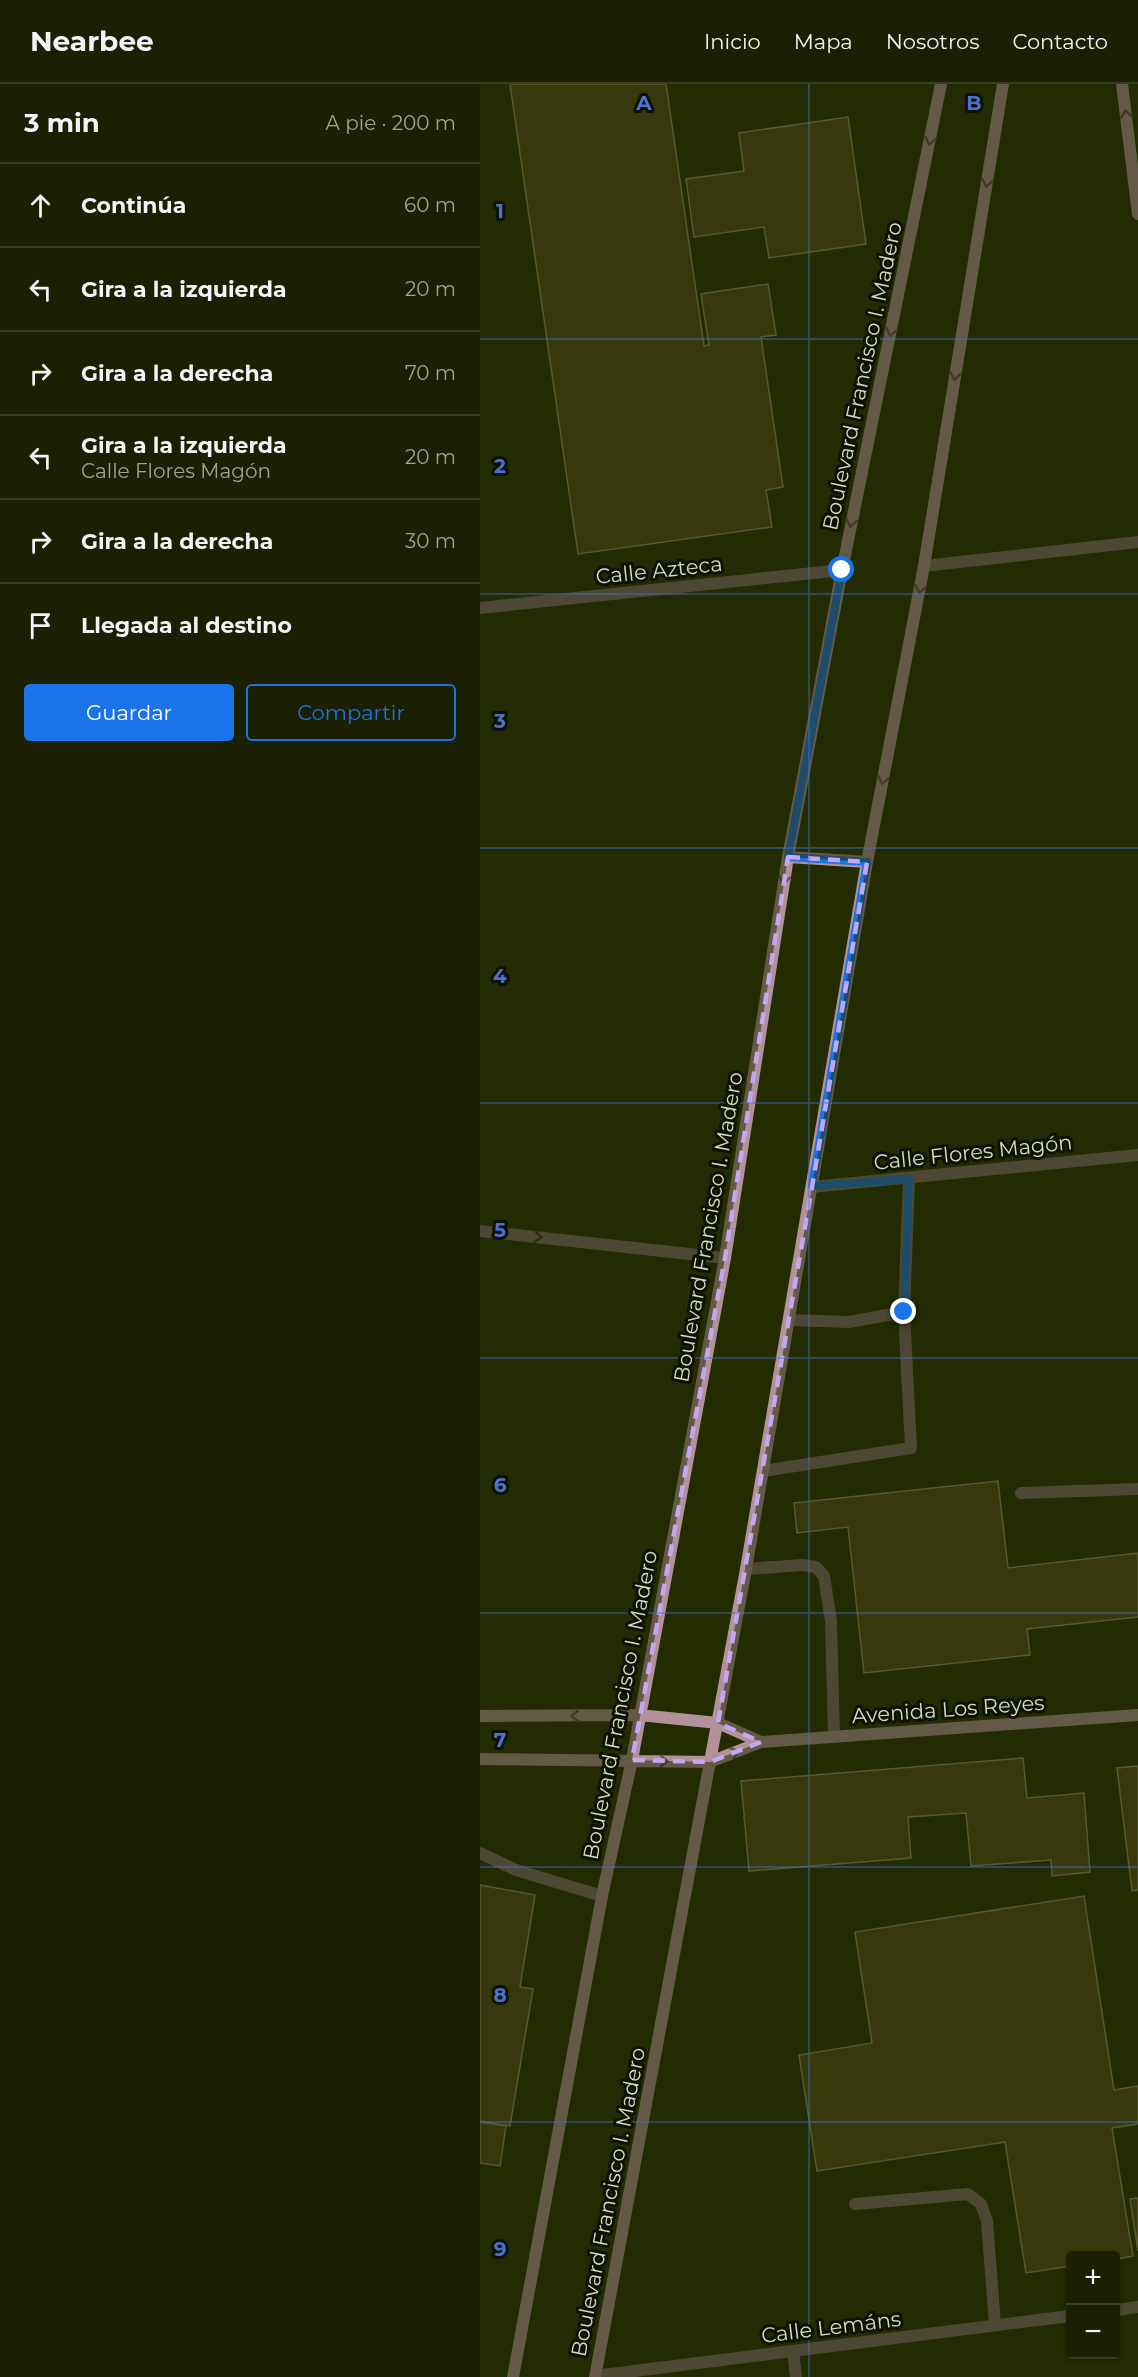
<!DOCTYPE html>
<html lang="es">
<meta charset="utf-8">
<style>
:root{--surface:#1a2001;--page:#23280b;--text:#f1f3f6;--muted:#9fa399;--line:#383e23;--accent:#1a73e8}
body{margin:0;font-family:Montserrat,sans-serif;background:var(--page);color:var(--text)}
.controls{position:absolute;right:18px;bottom:18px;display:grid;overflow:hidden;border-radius:6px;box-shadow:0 2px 4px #0004}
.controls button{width:54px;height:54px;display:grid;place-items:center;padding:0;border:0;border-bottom:2px solid var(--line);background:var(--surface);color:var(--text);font:30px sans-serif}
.stop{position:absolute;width:18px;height:18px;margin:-14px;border:4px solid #1a73e8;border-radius:50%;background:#fff}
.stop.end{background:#1a73e8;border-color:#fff;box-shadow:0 2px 6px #0008}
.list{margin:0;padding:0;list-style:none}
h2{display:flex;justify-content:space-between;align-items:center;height:78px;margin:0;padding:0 24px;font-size:26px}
h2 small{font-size:20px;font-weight:400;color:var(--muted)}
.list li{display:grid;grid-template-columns:39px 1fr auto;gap:18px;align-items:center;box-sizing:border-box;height:84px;padding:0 24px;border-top:2px solid var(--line)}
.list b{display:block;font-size:22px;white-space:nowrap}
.list p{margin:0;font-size:20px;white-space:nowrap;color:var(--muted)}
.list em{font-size:20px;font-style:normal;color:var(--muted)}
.actions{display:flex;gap:12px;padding:18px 24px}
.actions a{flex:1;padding:14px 0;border:2px solid var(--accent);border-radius:6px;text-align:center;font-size:21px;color:var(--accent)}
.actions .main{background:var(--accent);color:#fff}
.icon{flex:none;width:33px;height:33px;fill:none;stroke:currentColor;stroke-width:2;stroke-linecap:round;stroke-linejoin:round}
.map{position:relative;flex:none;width:658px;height:2293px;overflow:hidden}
header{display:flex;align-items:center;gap:36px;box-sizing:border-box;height:84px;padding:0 30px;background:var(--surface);border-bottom:2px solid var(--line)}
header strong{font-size:28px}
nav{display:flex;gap:33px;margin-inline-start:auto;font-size:21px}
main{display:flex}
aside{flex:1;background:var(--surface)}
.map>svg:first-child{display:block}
</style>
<header>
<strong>Nearbee</strong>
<nav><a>Inicio</a><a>Mapa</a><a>Nosotros</a><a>Contacto</a></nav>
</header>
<main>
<aside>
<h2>3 min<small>A pie · 200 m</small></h2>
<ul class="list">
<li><svg class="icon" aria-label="ahead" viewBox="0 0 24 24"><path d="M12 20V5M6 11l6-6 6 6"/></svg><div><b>Continúa</b></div><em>60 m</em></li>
<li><svg class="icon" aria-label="left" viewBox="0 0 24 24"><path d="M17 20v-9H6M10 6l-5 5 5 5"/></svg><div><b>Gira a la izquierda</b></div><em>20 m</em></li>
<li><svg class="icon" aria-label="right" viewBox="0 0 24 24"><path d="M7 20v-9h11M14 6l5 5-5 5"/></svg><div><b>Gira a la derecha</b></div><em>70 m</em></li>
<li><svg class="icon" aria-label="left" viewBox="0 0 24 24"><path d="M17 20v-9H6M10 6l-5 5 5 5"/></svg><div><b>Gira a la izquierda</b><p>Calle Flores Magón</p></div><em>20 m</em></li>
<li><svg class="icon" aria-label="right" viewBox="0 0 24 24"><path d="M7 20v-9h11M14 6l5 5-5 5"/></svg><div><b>Gira a la derecha</b></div><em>30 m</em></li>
<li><svg class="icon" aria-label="arrive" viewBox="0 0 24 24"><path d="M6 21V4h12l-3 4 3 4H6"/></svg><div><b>Llegada al destino</b></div></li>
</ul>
<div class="actions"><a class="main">Guardar</a><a>Compartir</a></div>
</aside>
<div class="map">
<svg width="658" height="2293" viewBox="0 0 658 2293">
<rect width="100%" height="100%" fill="#232b01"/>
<path fill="#514a1a" stroke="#999265" stroke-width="1.5" d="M30 0H186L224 262 229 261 221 210 288 200 296 251 281 253 303 403 286 406 292 443 98 470Z
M368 33 386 160 289 174 284 143 214 153 206 95 264 87 259 49Z
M518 1397 528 1484 658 1469V1533L547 1545 550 1571 384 1589 368 1443 317 1449 314 1419Z
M543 1674 547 1714 604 1709 610 1788 572 1792 571 1776 491 1782 486 1729 428 1733 431 1774 269 1787 261 1697Z
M658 1682V1806L652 1807 637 1684Z
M0 1801 55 1811 40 1903 53 1905 30 2042 0 2037Z
M604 1812 634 2006 658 2002V2040L632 2044 653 2172 636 2175V2172H590V2182L546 2189 525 2058 337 2087 319 1971 392 1959 375 1848Z
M0 2038 26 2042 20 2082 0 2079Z
M658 2114V2167L650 2115Z"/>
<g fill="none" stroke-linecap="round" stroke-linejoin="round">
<path stroke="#806b70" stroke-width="12" d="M309 1236 369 1238 424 1228 429 1095
M283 1387 431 1364 424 1228
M541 1409 658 1405
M266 1485 323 1481 336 1483 344 1492 351 1537 354 1653
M0 1769 36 1786 122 1812
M375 2120 488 2110 501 2120 507 2137 515 2241"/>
<path stroke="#806b70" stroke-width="12" d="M444 482 658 458
M0 524 362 486
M332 1103 658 1071
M0 1147 245 1174
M636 2226 658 2223
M313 2267 316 2293
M115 2292 590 2232"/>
<path stroke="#b3919a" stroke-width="12" d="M642 0 658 130
M308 773 387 778
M0 1632 159 1631 238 1639 281 1658
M0 1675 230 1678 281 1658 658 1631
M33 2293 122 1812 152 1676 245 1174 308 773 362 486 461 0
M115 2293 266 1485 387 778 444 482 523 0"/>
</g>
<defs><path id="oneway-chevron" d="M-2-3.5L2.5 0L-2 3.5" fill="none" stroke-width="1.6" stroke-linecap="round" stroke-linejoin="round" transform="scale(1.5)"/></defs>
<g stroke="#60524e">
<use href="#oneway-chevron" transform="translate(646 30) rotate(-97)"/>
<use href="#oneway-chevron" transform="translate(450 57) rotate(102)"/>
<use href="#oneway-chevron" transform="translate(507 99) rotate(99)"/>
<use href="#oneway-chevron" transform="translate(411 248) rotate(102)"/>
<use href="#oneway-chevron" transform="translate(475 292) rotate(99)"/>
<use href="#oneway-chevron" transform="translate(371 439) rotate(102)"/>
<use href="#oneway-chevron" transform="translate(440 505) rotate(101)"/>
<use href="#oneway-chevron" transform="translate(403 696) rotate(101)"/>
<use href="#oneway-chevron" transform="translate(304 796) rotate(99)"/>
<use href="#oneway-chevron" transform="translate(95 1632) rotate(180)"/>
<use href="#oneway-chevron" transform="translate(255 1668) rotate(-22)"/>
<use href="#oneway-chevron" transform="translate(184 1677) rotate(1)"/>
</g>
<use stroke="#363129" href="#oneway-chevron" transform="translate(58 1153) rotate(6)"/>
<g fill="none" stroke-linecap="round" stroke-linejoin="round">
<path stroke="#1a73e8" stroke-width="8" d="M362 486 308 773 387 778 332 1102 429 1095 424 1228"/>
</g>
<path d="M0 0H658V2293H0ZM308 773 387 778 332 1103 238 1639 281 1658 230 1678 152 1676 245 1174Z" fill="#232b01" fill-opacity=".55" fill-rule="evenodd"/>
<path fill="none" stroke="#c2a8f3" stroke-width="4.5" stroke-dasharray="12 8" stroke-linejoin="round" d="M308 773 387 778 332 1103 238 1639 281 1658 230 1678 152 1676 245 1174Z"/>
<path fill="none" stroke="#4b71d3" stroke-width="1.5" stroke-opacity="0.55" d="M329 0V2293M0 255H658M0 510H658M0 764H658M0 1019H658M0 1274H658M0 1529H658M0 1783H658M0 2038H658"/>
<g text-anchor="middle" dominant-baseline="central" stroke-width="6" stroke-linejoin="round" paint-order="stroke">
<g font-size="21" fill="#d4dbc4" stroke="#0e1203">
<text transform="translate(382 292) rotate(-78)">Boulevard Francisco I. Madero</text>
<text transform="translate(179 486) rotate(-6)">Calle Azteca</text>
<text transform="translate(493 1068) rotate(-6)">Calle Flores Magón</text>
<text transform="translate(228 1143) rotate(-80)">Boulevard Francisco I. Madero</text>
<text transform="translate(140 1621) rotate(-79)">Boulevard Francisco I. Madero</text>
<text transform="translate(468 1625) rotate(-4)">Avenida Los Reyes</text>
<text transform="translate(128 2118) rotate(-79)">Boulevard Francisco I. Madero</text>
<text transform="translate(351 2243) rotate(-7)">Calle Lemáns</text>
</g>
</g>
<g font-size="20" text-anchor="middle" font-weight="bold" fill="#4b71d3" stroke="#0e1203" stroke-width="6" stroke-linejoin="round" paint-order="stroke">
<text x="164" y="26">A</text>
<text x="494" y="26">B</text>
<text x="20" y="134">1</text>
<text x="20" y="389">2</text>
<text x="20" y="644">3</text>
<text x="20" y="899">4</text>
<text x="20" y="1153">5</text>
<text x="20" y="1408">6</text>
<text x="20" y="1663">7</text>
<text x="20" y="1918">8</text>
<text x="20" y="2172">9</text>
</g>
</svg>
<div class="controls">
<button>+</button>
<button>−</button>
</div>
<div class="stop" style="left:362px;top:486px"></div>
<div class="stop end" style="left:424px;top:1228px"></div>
</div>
</main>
